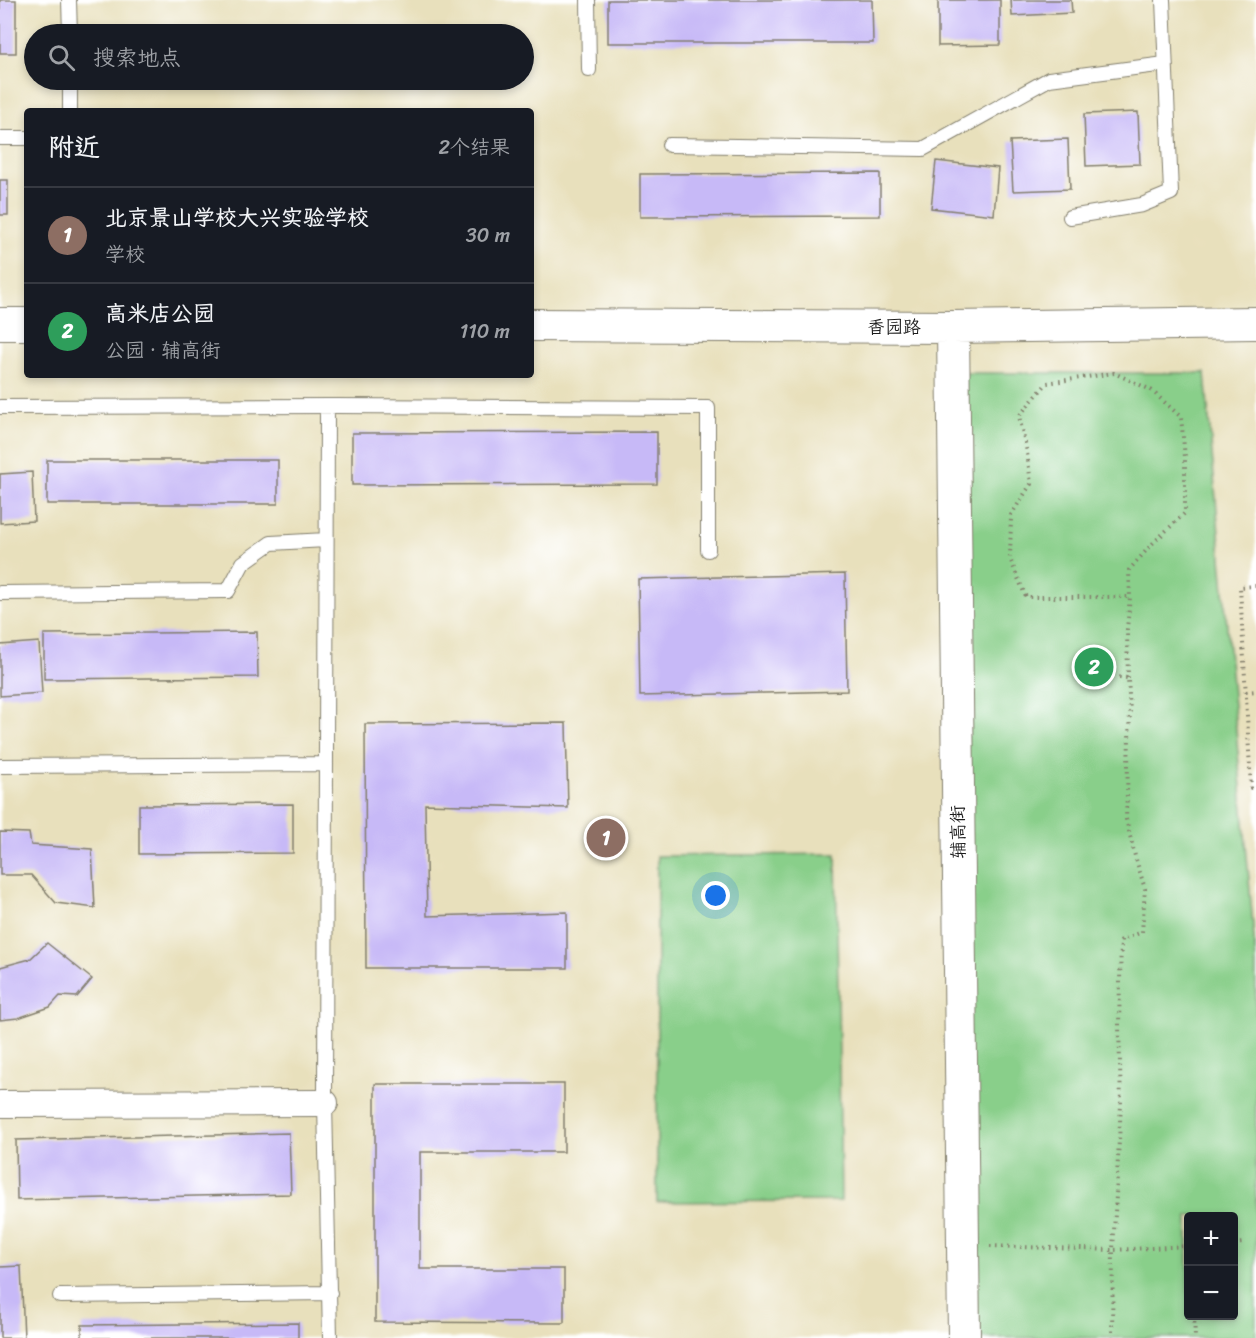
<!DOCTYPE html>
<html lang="zh">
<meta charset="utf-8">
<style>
:root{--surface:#171b24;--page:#242831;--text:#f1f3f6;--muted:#9ea1a6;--line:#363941;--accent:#c8321e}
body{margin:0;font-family:Sriracha,"LXGW WenKai TC",sans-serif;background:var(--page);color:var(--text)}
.controls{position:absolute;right:18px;bottom:18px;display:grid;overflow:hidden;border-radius:6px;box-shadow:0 3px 9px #0003}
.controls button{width:54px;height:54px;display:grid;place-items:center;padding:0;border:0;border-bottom:2px solid var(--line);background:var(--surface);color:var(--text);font:30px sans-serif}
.you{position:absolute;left:716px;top:896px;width:21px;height:21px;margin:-15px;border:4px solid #fff;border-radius:50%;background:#1a73e8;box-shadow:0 0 0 9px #1a73e833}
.badge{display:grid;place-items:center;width:39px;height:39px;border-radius:50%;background:var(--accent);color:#fff;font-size:20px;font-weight:700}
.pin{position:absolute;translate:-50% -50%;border:3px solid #fff;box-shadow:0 2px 6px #0006}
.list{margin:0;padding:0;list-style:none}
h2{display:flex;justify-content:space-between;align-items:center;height:78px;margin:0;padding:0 24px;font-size:26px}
h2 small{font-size:20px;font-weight:400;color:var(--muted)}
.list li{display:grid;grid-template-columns:39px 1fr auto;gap:18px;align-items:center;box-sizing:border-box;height:96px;padding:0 24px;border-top:2px solid var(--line)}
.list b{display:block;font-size:22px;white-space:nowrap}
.list p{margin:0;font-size:20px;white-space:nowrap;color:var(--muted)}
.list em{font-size:20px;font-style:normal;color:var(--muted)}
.icon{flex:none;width:33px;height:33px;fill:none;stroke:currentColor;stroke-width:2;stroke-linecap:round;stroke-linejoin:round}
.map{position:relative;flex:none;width:1256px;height:1338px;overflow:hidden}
.search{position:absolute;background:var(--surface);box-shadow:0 3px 9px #0003;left:24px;top:24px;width:510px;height:66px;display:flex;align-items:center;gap:15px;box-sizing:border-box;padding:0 21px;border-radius:33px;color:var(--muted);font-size:22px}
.panel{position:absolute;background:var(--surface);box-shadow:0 3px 9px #0003;left:24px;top:108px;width:510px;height:270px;border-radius:6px}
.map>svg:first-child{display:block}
</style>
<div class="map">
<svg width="1256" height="1338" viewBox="0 0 1256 1338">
<rect width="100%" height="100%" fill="#fff"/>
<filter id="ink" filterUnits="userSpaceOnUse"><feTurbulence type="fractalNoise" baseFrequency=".0167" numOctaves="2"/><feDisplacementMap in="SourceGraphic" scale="12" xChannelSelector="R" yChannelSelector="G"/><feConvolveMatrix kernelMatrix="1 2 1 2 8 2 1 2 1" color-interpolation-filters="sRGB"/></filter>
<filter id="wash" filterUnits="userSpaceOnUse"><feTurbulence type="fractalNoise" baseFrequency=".008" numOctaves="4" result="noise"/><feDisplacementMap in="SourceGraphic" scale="24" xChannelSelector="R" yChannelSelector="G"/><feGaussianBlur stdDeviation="1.35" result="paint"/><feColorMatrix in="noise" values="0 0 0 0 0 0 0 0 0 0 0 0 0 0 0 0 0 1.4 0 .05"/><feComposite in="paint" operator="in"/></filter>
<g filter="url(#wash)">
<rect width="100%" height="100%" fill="#e8e0bc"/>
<path fill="#89cf8a" stroke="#527653" stroke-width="1.5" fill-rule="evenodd" d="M953 373H1205L1256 960V1338H964ZM1188 1216H1234V1316H1188Z
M836 854 841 1201 657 1202V856Z"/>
<g id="blocks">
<path fill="#c7b9f7" d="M0 0H16V53H0Z
M608 0H872L873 43H608Z
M938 0H1000V45L938 46Z
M1011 0H1071L1072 13 1012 16Z
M1138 112 1140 164 1086 166 1084 114Z
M1068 139 1070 189 1013 191 1010 141Z
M936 161 998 168 994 215 931 208Z
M880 173V216L640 217V174Z
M0 180H8V215H0Z
M657 432V484L352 485V433Z
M47 460H278V504H47Z
M32 472 34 521 0 523V474Z
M845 574 847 691 640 696 638 579Z
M257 632 258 677 44 679V634Z
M39 642 42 693 0 696V645Z
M566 723 568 808 425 804 427 916 567 912V968H366L365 724Z
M293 804V853L139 854V805Z
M0 832 29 833 31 845 92 849 95 908 56 903 31 875H0Z
M47 943 92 979 77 997 60 996 50 1007 18 1018 0 1020V967L30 959Z
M375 1084H564V1152H420V1269H564V1323L375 1322Z
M289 1133 291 1194 17 1200 16 1140Z
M21 1266 24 1338H0V1267Z
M298 1323V1338H82V1325Z"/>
</g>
</g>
<g filter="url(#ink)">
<use href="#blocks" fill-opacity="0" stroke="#827e6c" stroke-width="1.5"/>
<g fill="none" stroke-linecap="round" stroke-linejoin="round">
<defs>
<path id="service" d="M69 0 70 34
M588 0 589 70
M70 80V111
M0 138H27
M669 145 923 149 1049 79 1165 64
M1070 217 1142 205 1171 193 1163 0
M0 407 335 406 708 408V550
M327 407 325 1103 330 1338
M0 593 228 591 243 563 271 543 326 540
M0 766 326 764
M60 1296 330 1293"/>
<path id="minor" d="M0 1104 325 1103"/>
<path id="tertiary" d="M0 324H27
M531 325 953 327 1256 323
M953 327 964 1338"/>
</defs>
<use href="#service" stroke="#827e6c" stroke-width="16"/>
<use href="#minor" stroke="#827e6c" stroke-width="28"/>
<use href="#tertiary" stroke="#827e6c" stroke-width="34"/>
<path stroke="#827e6c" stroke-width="4" stroke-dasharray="1.5 4.5" stroke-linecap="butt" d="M1256 586 1240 587 1251 788H1256
M1128 678 1127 629 1130 597H1026L1010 559 1011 515 1031 484 1027 452 1019 416 1047 383 1114 373 1151 390 1181 417 1185 457V513L1152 544 1129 570 1130 597
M1246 692 1256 691
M1234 1244 1243 1243
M990 1246 1113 1250 1121 1104 1119 1025 1121 940 1142 932 1145 889 1135 856 1126 819 1130 712 1128 678 1116 677
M1194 1316 1195 1338
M1112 1338 1113 1250 1188 1246"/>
<use href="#service" stroke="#fff" stroke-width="14"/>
<use href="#minor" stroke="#fff" stroke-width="26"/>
<use href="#tertiary" stroke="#fff" stroke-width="32"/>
</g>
</g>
<g text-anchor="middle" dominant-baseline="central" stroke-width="4.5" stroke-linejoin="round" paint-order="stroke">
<g font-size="18" fill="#1c1c1c" stroke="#fff">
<text x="894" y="327">香园路</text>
<text transform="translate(958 832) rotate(-91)">辅高街</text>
</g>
</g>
</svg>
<div class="controls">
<button>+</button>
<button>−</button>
</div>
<div class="you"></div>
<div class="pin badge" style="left:606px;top:838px;background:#8d6e63">1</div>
<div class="pin badge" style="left:1094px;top:667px;background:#2e9e5b">2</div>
<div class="search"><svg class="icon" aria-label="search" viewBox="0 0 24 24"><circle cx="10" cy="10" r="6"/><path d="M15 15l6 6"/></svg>搜索地点</div>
<section class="panel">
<h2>附近<small>2个结果</small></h2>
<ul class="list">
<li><span class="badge" style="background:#8d6e63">1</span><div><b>北京景山学校大兴实验学校</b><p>学校</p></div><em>30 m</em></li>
<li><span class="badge" style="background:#2e9e5b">2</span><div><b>高米店公园</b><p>公园 · 辅高街</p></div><em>110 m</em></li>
</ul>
</section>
</div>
